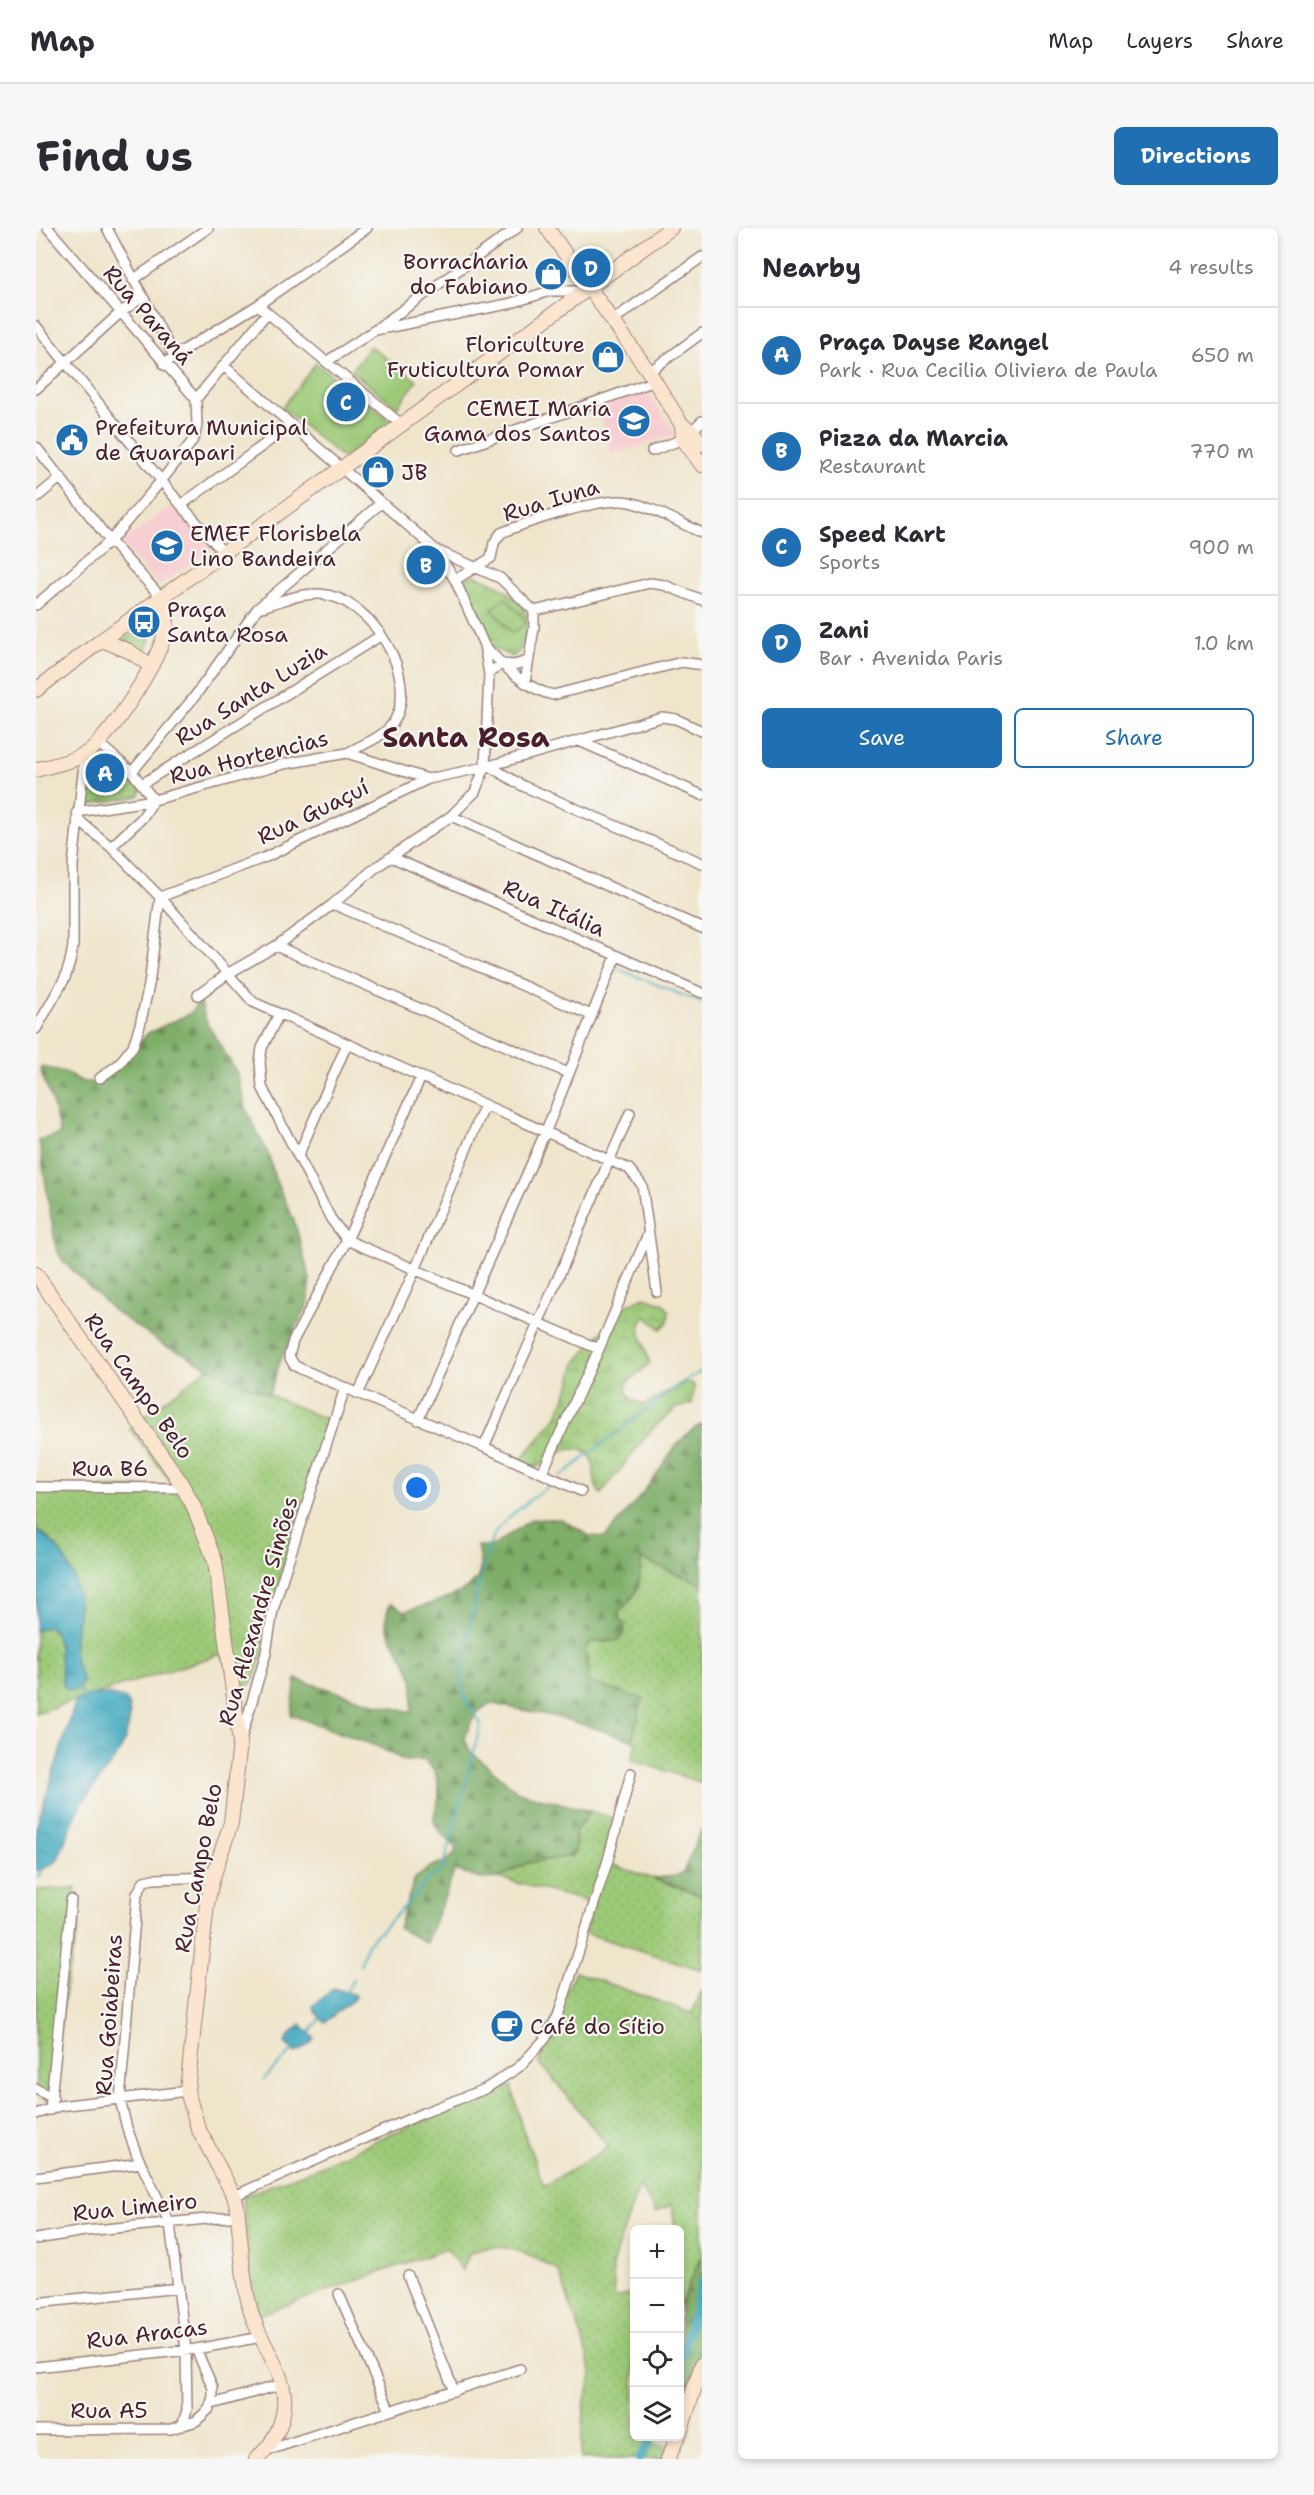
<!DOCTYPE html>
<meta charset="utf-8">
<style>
:root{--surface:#fff;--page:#f7f7f7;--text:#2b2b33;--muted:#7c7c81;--line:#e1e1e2;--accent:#1f6fb2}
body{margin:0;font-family:"Shantell Sans",sans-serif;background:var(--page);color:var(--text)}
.controls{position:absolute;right:18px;bottom:18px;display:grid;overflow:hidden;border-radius:9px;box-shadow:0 3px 9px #0003}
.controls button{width:54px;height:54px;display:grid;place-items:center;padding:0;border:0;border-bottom:2px solid var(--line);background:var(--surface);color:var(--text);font:30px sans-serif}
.you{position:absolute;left:381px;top:1260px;width:21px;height:21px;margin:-15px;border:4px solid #fff;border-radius:50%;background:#1a73e8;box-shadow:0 0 0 9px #1a73e833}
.badge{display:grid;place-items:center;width:39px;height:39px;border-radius:50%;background:var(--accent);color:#fff;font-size:20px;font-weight:700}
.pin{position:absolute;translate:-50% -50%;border:3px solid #fff;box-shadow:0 2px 6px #0006}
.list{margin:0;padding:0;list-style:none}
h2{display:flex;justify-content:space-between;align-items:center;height:78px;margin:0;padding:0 24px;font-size:26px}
h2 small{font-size:20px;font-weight:400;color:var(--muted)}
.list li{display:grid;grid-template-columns:39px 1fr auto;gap:18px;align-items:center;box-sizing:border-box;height:96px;padding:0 24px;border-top:2px solid var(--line)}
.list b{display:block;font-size:22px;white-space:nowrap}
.list p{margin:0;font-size:20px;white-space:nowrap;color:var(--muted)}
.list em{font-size:20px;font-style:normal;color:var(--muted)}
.actions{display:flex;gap:12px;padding:18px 24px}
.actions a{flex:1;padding:14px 0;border:2px solid var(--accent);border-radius:9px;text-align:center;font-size:21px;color:var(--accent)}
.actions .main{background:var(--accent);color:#fff}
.icon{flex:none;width:33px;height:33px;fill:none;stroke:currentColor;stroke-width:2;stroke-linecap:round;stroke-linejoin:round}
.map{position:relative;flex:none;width:666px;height:2231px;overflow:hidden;border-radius:9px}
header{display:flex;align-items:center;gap:36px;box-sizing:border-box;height:84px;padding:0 30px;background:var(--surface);border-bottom:2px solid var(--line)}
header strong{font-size:28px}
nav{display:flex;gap:33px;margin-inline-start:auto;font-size:21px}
.intro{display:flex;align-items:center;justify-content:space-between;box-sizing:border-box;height:144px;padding:0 36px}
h1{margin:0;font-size:42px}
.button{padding:15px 27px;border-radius:9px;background:var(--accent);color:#fff;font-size:21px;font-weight:700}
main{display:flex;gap:36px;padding:0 36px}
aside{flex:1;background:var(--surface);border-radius:9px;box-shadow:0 3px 9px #0003}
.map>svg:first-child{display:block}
</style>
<header>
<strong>Map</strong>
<nav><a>Map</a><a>Layers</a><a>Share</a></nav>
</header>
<div class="intro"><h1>Find us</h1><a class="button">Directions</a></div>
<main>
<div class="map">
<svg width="666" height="2231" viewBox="0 0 666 2231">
<defs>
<pattern id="grass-dots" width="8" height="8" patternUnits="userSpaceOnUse" patternTransform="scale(1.5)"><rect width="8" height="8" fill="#9dca78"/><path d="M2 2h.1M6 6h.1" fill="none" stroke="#89ad68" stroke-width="1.8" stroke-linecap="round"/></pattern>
<pattern id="forest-firs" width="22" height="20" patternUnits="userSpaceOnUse" patternTransform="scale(1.5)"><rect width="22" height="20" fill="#7eae68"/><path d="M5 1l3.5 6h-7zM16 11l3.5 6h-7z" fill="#698d56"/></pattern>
<pattern id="wetland-marsh" width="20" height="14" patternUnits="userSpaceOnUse" patternTransform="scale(1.5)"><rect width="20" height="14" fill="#9dca78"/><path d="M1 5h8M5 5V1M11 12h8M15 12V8" fill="none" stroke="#89ad68"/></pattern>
<pattern id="park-crowns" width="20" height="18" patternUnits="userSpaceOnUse" patternTransform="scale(1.5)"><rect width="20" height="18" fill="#9dca78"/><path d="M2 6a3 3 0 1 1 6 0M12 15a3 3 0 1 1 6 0" fill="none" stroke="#89ad68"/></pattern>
<pattern id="water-ripples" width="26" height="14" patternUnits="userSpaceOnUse" patternTransform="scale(1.5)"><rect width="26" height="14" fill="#3fa9bf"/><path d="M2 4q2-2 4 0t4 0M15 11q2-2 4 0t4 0" fill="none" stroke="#37899b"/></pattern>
</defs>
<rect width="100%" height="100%" fill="#f6f6f2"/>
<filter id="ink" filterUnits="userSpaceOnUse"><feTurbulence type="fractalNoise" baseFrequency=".0167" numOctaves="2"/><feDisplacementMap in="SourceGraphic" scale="12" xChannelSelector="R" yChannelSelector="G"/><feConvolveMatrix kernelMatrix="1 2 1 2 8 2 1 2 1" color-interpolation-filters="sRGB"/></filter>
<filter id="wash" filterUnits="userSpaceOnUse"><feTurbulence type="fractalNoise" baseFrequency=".008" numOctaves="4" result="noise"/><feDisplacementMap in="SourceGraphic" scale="24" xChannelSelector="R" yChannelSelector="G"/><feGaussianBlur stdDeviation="1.35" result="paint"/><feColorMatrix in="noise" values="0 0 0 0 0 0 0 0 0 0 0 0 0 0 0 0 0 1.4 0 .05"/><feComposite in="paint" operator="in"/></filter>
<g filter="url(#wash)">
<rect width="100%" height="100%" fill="#efe5cb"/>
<path fill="#f7cfd3" d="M609 161 640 206 575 227 562 179Z
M136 277 177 321 122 358 85 315Z"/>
<path fill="url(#grass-dots)" stroke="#747452" stroke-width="1.5" d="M172 1140 296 1194 219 1449 214 1456 203 1460 185 1426 0 1485V1403L10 1399 15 1400C27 1412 25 1440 27 1457L44 1459 47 1455C45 1444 38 1436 38 1424 37 1412 41 1400 42 1388 46 1354 28 1319 0 1301V1261L139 1259 93 1200Z
M604 1331 666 1356V1555L596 1532 600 1514 596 1512 607 1471 551 1454 554 1445 549 1422 554 1414H573L589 1397 583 1390V1383C598 1371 605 1350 604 1331Z
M554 1583 580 1591 569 1634 666 1668V1742L549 1705 556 1675 463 1650 491 1635 536 1628 540 1618 539 1605Z
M39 1660 43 1697 31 1749 13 1873 0 1866V1662Z
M539 1744 656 1785 666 1762V2026L644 2079V2002L639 2001 636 1976 620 1984 603 1958 576 2037 579 2071 598 2064V2208L610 2209 616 2216 631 2218 628 2231H544L549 2172 556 2148 546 2109 522 2042C491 2027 468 2010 434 2025L426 2042 410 2021 223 2087 214 2048 207 1968 278 1941 354 1906 476 1858 486 1900 508 1958 573 1919 504 1835 506 1815Z"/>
<path fill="url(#forest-firs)" stroke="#64664a" stroke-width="1.5" d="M163 771 171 795 201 845 211 883 233 928 239 951 258 992 274 1051 273 1074 245 1131 233 1167 172 1140 149 1126 129 1118 78 1083 27 1033 20 1021 3 912 24 906 16 873 4 841 7 839 29 844 47 854H59L70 850 112 805 155 785Z
M666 1196V1356L605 1331C605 1357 603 1366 583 1383V1390L589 1397 588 1405 581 1413 554 1414 549 1422 554 1445 552 1454 607 1471 596 1512 526 1490 457 1476C440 1479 433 1495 429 1511L434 1523 482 1564 554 1583 539 1605V1624L536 1628 491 1635 463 1650 444 1651 419 1642 390 1715 362 1700 379 1650C385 1647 386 1645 391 1641 401 1633 414 1638 420 1621 414 1610 401 1607 398 1592 397 1586 401 1580 402 1574 405 1557 401 1542 387 1532L369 1533 343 1519 255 1487 260 1451 340 1476 376 1484C376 1473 379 1457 375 1447 368 1422 339 1402 355 1375L369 1383C388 1377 436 1367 443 1346 446 1338 443 1327 441 1318H457L496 1291H525L554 1308 569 1309C587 1289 605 1269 620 1247 634 1227 643 1208 666 1196Z
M666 1600V1668L618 1650 640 1648 647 1644Z
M666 2026V2127L644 2201V2079Z"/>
<path fill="url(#wetland-marsh)" stroke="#747452" stroke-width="1.5" d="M608 1069 627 1075 633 1083 632 1094 625 1101 610 1089 604 1095 605 1108 614 1135 591 1155 590 1163 595 1171 608 1177 647 1155H656L658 1158 656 1176 641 1180 616 1201 565 1266C551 1253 567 1229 545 1222 524 1216 508 1240 489 1244L484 1241 482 1235 520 1190 534 1157 540 1134 586 1080Z"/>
<path fill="url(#park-crowns)" stroke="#747452" stroke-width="1.5" d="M438 347C464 356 502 376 489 409 486 418 485 423 477 429L457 420 450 411 429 357 430 350Z
M122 386 109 425 86 412Z
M65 530C81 532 96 550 105 562L103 568 53 577 49 576 50 537Z"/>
<path fill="#9dca78" stroke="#747452" stroke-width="1.5" d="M334 118 381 153 361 179 315 143Z
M280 135 356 194 307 230 246 180Z
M469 369 491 394 476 405 456 381Z"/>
<path fill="url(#water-ripples)" stroke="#446475" stroke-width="1.5" d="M0 1301C28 1319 46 1354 42 1388 41 1400 37 1412 38 1424 38 1436 45 1444 47 1455L37 1463 30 1461C21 1450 28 1404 13 1399 9 1398 4 1402 0 1403Z
M64 1465 90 1471C98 1488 91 1505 85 1522L44 1578 21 1633 4 1643 0 1642V1600L40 1472Z
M298 1760 319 1767 318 1771 289 1794 279 1784 277 1778Z
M265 1796 278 1810 275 1815 260 1825 249 1815 251 1810Z"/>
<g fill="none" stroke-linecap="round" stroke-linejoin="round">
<path stroke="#3fa9bf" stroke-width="2" d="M580 740 666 775
M524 1249 642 1157 666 1143
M39 1459 50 1470
M0 1637 4 1643V1647L0 1648
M324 1738 331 1716 374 1673 391 1652 407 1642 445 1495C438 1485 428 1472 426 1459 422 1439 449 1318 461 1302 476 1284 499 1269 517 1254
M310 1764 318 1751
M274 1804 285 1790
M228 1851 258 1821"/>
<path stroke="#3fa9bf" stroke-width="8" d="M644 2135 666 2053
M603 2231 618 2208"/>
</g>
</g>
<g filter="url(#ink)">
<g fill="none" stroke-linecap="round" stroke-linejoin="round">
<defs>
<path id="street" d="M12 0 160 171
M71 0 138 128
M97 52 172 0
M222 77 365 196
M577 92 666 29
M0 98 145 277 188 325
M343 99 481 0
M290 134 339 102 472 76 514 63H547
M128 137 138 128 222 77 331 0
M613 144 666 105
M0 161 84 85 106 69
M160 171 231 85
M0 219 74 313 126 370
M423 222 619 153
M616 223 647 211 666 193
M0 270 25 249
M145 277 255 197
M402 323 464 350 498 383V400L489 454
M455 330 458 315 465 305C491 294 558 272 585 273 605 273 646 296 666 305
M419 352 455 330
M0 377 74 313 126 252 155 215 159 207 161 197 160 171
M226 379C245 373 264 365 284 366 334 369 386 450 357 495 347 510 325 517 311 525
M498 383 614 355 628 357 666 372
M448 417C466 437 490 461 517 467L646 434 666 437
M453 446 465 436 478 437 492 433
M543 513 666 567
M62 515 96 544 118 572 106 590 75 619
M453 538 487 558 666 635
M96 544 159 468 221 381 345 275
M106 556 344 408
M41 584 118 572 248 536 311 525 392 551
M415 588 666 700
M41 591 75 619 124 669 217 774 593 941 606 957 621 1064
M355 629 666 765
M297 676 555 787
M240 718 532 845
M162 767 193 745 240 718 297 676 339 640 415 588 439 564 449 539 453 446 448 417 419 352 400 322 188 138
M243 786 226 820 224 834 226 859 295 991 311 1012 563 1121
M0 801 29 750 34 734 37 718V637L49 526
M385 849 311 1012 257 1113 253 1128 258 1137 265 1141 448 1219 545 1263
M64 850 83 836 97 818 104 797 113 757 124 669 230 629 392 551 449 539 626 489 640 491 666 503
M262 928 311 816
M322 1166 379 1042 449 877
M382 1192C423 1096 467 1002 508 907 533 849 554 788 580 729
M448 1219 594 885
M506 1245 563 1121 612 1006
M0 1259 147 1260
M206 1508 230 1425 237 1382 247 1349 309 1160
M0 1861 17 1870
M14 1882 35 1672
M0 1886 23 1878 151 1863
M0 1949 105 1935
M198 1968 387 1885 449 1861 483 1839 509 1811 522 1788 572 1632 595 1545
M0 2011 49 2003 202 1988
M372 2048 418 2163
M303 2066 354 2183
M0 2075 143 2060
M0 2139 160 2121 226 2109
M176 2176 240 2158
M146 2198 151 2182 150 2122 134 1996 101 1927 91 1900 84 1872 101 1666 108 1653 117 1651 177 1649
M0 2202 135 2201 160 2193 173 2181 177 2169V2160L160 2121
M229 2223 484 2141"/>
<path id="secondary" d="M511 0 613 144 646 197 656 203 666 216
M646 197 647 211 666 237
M66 412 93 423 115 438
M0 462 66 412 306 240 635 0
M0 542C16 537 38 534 52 524 78 504 123 433 130 401 132 390 131 380 126 370
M0 1046 143 1252 157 1277 179 1333 204 1514 195 1595 177 1649 171 1676 151 1863 162 1900 198 1968 201 1978C205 2011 206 2053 215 2084 227 2125 260 2151 244 2197 239 2211 231 2222 220 2231
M644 2205 666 2136
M632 2231 642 2208"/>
</defs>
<use href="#street" stroke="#9c827b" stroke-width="12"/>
<use href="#secondary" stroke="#9c827b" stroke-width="16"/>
<use href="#street" stroke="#fff" stroke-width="9"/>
<use href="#secondary" stroke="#fce5cf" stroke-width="14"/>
</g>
</g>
<defs>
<symbol id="shop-disc" viewBox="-11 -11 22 22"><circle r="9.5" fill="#1f6fb2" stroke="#f6f6f2"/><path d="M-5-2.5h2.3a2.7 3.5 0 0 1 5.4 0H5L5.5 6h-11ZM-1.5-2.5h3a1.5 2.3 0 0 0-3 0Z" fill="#fff"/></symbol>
<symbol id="school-disc" viewBox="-11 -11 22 22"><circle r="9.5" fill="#1f6fb2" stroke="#f6f6f2"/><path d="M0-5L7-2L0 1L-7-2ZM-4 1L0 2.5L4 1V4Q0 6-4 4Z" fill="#fff"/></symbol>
<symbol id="civic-disc" viewBox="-11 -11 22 22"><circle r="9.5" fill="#1f6fb2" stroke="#f6f6f2"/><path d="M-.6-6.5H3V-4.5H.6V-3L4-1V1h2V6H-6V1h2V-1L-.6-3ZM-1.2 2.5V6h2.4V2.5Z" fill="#fff"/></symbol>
<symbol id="bus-disc" viewBox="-11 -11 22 22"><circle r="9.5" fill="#1f6fb2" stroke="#f6f6f2"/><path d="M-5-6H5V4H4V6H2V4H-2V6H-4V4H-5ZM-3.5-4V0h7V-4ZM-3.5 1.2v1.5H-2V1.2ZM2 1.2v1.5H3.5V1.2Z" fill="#fff"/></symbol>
<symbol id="cafe-disc" viewBox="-11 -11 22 22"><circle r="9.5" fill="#1f6fb2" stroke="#f6f6f2"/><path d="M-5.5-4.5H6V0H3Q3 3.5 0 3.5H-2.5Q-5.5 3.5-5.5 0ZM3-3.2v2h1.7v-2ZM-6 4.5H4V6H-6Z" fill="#fff"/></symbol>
</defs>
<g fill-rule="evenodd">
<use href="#shop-disc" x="496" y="27" width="38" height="38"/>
<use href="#shop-disc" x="553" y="110" width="38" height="38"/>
<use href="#school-disc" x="579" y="174" width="38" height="38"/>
<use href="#civic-disc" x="17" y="193" width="38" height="38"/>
<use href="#shop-disc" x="323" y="225" width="38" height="38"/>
<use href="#school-disc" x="112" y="299" width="38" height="38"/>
<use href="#bus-disc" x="89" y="375" width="38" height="38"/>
<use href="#cafe-disc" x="452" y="1779" width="38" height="38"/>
</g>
<g text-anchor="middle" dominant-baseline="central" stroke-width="4.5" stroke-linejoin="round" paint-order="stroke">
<g font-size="22" fill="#4a1f2b" stroke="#f6f6f2" text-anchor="start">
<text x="492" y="33" text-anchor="end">Borracharia<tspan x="492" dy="25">do Fabiano</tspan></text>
<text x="549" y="116" text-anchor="end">Floriculture<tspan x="549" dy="25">Fruticultura Pomar</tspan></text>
<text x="575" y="180" text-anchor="end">CEMEI Maria<tspan x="575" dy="25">Gama dos Santos</tspan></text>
<text x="59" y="199">Prefeitura Municipal<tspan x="59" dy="25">de Guarapari</tspan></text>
<text x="365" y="244">JB</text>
<text x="154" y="305">EMEF Florisbela<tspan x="154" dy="25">Lino Bandeira</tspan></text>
<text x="131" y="381">Praça<tspan x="131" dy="25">Santa Rosa</tspan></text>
<text x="494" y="1798">Café do Sítio</text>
</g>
<g font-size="22" fill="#4a1f2b" stroke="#f6f6f2">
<text transform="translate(112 87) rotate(49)">Rua Paraná</text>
<text transform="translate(515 272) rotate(-17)">Rua Iuna</text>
<text transform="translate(215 466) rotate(-32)">Rua Santa Luzia</text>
<text transform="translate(213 529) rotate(-14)">Rua Hortencias</text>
<text transform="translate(277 584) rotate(-26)">Rua Guaçuí</text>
<text transform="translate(518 680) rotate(24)">Rua Itália</text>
<text transform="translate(103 1158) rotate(55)">Rua Campo Belo</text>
<text x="74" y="1240">Rua B6</text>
<text transform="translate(222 1383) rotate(-74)">Rua Alexandre Simões</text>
<text transform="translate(162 1640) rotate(-79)">Rua Campo Belo</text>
<text transform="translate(73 1787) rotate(-86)">Rua Goiabeiras</text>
<text transform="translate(99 1979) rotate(-6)">Rua Limeiro</text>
<text transform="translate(111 2106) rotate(-7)">Rua Aracas</text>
<text x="73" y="2182">Rua A5</text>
</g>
<g font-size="28" font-weight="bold" fill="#4a1f2b" stroke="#f6f6f2">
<text x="430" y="509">Santa Rosa</text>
</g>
</g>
</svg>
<div class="controls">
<button>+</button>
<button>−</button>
<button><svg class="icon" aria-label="locate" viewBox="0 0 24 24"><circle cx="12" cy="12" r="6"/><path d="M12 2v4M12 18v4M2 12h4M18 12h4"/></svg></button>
<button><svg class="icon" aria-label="layers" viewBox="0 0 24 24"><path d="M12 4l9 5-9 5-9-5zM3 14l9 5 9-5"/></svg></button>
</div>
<div class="you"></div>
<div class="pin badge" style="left:69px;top:545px">A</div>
<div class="pin badge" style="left:390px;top:337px">B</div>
<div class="pin badge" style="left:310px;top:174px">C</div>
<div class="pin badge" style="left:555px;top:40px">D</div>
</div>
<aside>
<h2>Nearby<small>4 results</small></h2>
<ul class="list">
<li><span class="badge">A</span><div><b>Praça Dayse Rangel</b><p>Park · Rua Cecilia Oliviera de Paula</p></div><em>650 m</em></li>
<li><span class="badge">B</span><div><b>Pizza da Marcia</b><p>Restaurant</p></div><em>770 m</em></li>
<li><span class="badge">C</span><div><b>Speed Kart</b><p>Sports</p></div><em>900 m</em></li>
<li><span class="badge">D</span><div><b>Zani</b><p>Bar · Avenida Paris</p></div><em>1.0 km</em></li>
</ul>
<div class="actions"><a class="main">Save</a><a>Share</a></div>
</aside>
</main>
